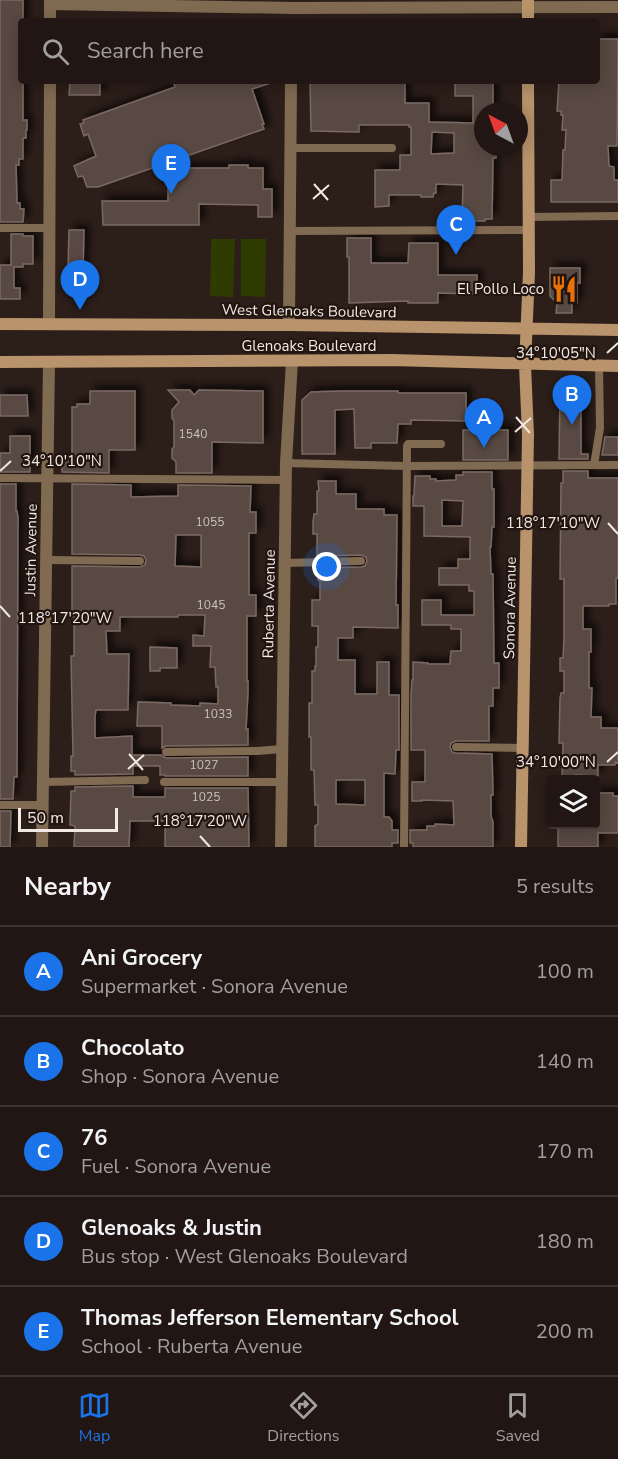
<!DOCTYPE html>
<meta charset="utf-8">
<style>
:root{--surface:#211613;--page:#291f1c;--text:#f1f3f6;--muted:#a29fa0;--line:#3e3533;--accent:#1a73e8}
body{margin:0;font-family:"Nunito Sans",sans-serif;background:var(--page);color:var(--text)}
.controls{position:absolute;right:18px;bottom:18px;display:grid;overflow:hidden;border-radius:6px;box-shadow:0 3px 15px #0003}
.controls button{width:54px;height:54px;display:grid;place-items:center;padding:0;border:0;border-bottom:2px solid var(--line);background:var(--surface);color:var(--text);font:30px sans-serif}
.compass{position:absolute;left:474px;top:102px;width:54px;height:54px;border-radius:50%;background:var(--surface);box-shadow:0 3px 15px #0003;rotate:319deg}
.scale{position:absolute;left:18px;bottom:15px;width:100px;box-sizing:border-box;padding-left:6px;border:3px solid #f2e8e4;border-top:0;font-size:16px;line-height:21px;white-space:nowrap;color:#f2e8e4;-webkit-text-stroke:4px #221510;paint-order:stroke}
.you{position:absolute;left:327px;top:567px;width:21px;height:21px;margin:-15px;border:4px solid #fff;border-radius:50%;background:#1a73e8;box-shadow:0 0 0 9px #1a73e833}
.badge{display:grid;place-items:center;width:39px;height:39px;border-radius:50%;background:var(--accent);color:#fff;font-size:20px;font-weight:700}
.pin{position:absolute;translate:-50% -50px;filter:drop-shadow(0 2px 3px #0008)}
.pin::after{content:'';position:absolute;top:32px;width:21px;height:18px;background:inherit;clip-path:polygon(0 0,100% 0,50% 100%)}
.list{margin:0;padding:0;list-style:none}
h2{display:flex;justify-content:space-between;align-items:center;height:78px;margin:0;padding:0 24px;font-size:26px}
h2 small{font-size:20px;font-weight:400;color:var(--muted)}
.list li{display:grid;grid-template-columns:39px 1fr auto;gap:18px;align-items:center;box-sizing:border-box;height:90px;padding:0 24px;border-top:2px solid var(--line)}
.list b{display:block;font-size:22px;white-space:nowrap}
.list p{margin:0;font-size:20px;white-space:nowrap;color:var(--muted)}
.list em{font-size:20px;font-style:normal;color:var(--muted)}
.icon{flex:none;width:33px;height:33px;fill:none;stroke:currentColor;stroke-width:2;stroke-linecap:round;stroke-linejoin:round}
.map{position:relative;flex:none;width:618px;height:847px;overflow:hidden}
.search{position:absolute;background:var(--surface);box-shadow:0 3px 15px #0003;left:18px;right:18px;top:18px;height:66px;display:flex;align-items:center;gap:15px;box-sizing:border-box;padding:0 21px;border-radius:6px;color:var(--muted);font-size:22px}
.sheet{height:528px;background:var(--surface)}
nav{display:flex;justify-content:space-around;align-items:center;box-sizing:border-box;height:84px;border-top:2px solid var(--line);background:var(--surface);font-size:16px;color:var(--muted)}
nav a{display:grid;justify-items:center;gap:3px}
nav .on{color:var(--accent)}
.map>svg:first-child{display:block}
</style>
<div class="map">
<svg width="618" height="847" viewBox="0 0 618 847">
<defs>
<filter id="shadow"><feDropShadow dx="5.5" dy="-5.5" stdDeviation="3" flood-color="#0009"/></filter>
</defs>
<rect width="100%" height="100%" fill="#2c1e19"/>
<path fill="#2f3c01" d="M211 239H235L233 297 210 296Z
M241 239H266L265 297 241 296Z"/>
<path fill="#594943" stroke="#7b6963" stroke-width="1.5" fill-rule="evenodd" filter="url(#shadow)" d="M0 0H23V21H21V81H23V120H27V130H26V138H23V159H19V165H16L17 203H20V209H24L23 222H0Z
M597 39H618L617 146H608L609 166 614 167V180H618V202H551V180H562L563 150H565L566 130H562L563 115H561V111H557L559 81H597Z
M70 81H100V95H69Z
M173 81H271V83L252 89 264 124H262L264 129 98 187H87L83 176 78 177 74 166 96 156 88 134 84 136 80 124 84 123 83 120 175 87Z
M310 81H405V103H429V122L473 123V96H455V81H493V111H483V147H496V158H493L492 219H485V221H462L463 185 436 184V193H434L433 197H421V195H389V206L375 207V170H400V155H411V127H409V125H359V132L311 131ZM432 132 454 133V153L431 154Z
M229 165H248V168H263V189H272V217H258V205L199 204V225H103L102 201H168V168H229Z
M69 230H84L83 269H68Z
M11 234H23V236H33V264H23V267H14V288H20V299H0V265H11Z
M347 238H371V263H408L409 243H438V275H477V294L438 293V303H408V301L349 303V257H347Z
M550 268H580V283H577V303H572V313H556L557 303 550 296Z
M569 386H581V454H588V459H559L560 392 569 391Z
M168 390H190L194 395 199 390 263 391V443L212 442V473H176V462L172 458V449L174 447V421L172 418V410L179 402Z
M90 391H135V450H109V473L62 472V459H72V407H77V404H90Z
M341 391H398V393H466V421L411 420V424H398L397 443H371V448H355L354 409 335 410V454H302V400L311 392Z
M0 395H27L28 416H0Z
M463 430H508V460H463Z
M10 436H30V472H0V453H10Z
M605 437H618V455H602Z
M563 471H588V478H618V578H616V604H609V606H583V629H591V652H589V688H592L591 717H601V728H618V763L615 762V765H598V776L575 775V780H562L563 743H559L560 698 561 693H564V671H560V658H563L564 637V579H560L561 483H563Z
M463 472H492V489H494V527H492L491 547H490L491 574H493L494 663H499V688H493V706H489V741H456L451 743 450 747 452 752 455 753 492 754 493 795H491V816L493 822V847H413V843H410V830H427V826H435V824L454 825 453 801 422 800V801H412V782H425V750H411V695L412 680H413V662L428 663V664H450L451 651H461V629H451V625H422V600H441V615H474V591H469V585H439V568H458V559H470V537L424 536V506H413V496H414L415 476H430V479H436V481L456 480V475H463ZM442 500 463 501 462 526H442Z
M318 481H336V494H356V509H384V515H397L396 605H398V628L353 627V638H338V660H355V694H377V662H389V695H399V750H396L395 774 384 773V817H389L392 821V830H398V843H392V847H315V826L318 824V805H315L314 770H311V737H309V703H312V671H315V666H316V647H318V626H312V600H320V580H318V568L361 567 365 566 367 561 366 557 361 555 317 556V534H313V522L314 514H317V491H319ZM336 780H365V805L336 804Z
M0 484H16V511H17L18 518 17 777H14L13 799H0Z
M72 484 131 485V497L178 496V485L251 486 250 512H256V533H249V595H256V616H247V681H248V692L246 729H248V745L166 746 162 748V726H137L138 702 171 703V705L200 706V703L218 704V687H216L215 667H210L211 646H193V635L204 636 205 615H178V617H120V631H106L107 654H129L128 710H96L95 716V738L132 736V755H161L166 758 248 757V776H165V775H160V766H133V774L75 775V771H71V756H73L71 656H74V617H72V566L140 567 145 565 146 560 144 556 140 555 72 554ZM176 535H201V567L175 566Z
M150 647 177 648V668H160V671H150Z
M133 786V797H165V788H248L249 847H165V821H130L129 847H74L75 826 70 825 71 791H75V787Z
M596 793H613V796H618V833H598V847H558V825H596Z
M0 811H11L10 847H0Z"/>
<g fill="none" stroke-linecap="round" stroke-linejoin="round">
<path stroke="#816a52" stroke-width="8" d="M291 148H392
M528 217 618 216
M0 228H49
M290 231 529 230
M286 463 407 466 618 465
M594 465 600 428 599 365
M0 478 286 480
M46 560 140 561
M285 563 361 561
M456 747 523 748
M166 752 257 751 282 749
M43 782 145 780
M164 782H281
M0 805H42
M404 847 407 446 408 444H441"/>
<path stroke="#816a52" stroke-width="12" d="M50 4 292 8 618 7
M50 21V0
M49 324 50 81
M289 325 291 81
M42 847 49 362
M281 847 286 463 292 361"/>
<path stroke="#b8936b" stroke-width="12" d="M528 21V0
M0 324 289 325 618 330
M0 362 392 360 618 366
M521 847 528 435 525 365 529 272 528 81"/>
</g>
<path fill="none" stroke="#f2e8e4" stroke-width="2" d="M314 184 328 200M313 199 329 185M607 353 618 343M516 417 530 433M515 432 531 418M0 471 11 461M608 523 618 534M0 606 10 617M129 754 143 770M607 762 618 752M128 769 144 755M200 836 210 847"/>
<defs>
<symbol id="restaurant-bare" viewBox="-9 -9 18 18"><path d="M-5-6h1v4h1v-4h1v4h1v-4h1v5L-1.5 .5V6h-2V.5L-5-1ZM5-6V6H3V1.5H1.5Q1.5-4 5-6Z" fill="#e8710a" stroke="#221510" stroke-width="2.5" paint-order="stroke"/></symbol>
</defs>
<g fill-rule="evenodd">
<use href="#restaurant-bare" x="545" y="270" width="38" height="38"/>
</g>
<g text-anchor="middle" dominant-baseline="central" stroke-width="4.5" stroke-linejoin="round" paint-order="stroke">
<g font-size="12" fill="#ccc0bc">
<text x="193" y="434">1540</text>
<text x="210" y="522">1055</text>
<text x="211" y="605">1045</text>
<text x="218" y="714">1033</text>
<text x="204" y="765">1027</text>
<text x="206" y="797">1025</text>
</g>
<g font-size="15" fill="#f2e8e4" stroke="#221510" text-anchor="end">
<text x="544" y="289">El Pollo Loco</text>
</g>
<g font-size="15" fill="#f2e8e4" stroke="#221510">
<text transform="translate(309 311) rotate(1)">West Glenoaks Boulevard</text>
<text x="309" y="346">Glenoaks Boulevard</text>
<text transform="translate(31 550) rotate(-89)">Justin Avenue</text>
<text transform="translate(269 604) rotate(-89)">Ruberta Avenue</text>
<text transform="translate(510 608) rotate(-89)">Sonora Avenue</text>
</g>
</g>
<g font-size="15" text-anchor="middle" fill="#f2e8e4" stroke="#221510" stroke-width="4.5" stroke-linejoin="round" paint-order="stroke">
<text x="556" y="358">34°10'05"N</text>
<text x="62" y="466">34°10'10"N</text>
<text x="553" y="528">118°17'10"W</text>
<text x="65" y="623">118°17'20"W</text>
<text x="556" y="767">34°10'00"N</text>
<text x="200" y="826">118°17'20"W</text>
</g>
</svg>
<div class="controls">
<button><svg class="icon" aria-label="layers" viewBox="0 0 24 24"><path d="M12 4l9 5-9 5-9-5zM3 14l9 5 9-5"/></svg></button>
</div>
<svg class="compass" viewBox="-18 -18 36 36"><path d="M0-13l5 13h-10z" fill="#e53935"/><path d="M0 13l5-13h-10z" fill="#a29fa0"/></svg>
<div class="scale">50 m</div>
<div class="you"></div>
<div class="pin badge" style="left:484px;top:448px">A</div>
<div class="pin badge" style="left:572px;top:425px">B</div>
<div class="pin badge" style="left:456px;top:255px">C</div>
<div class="pin badge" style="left:80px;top:310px">D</div>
<div class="pin badge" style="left:171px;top:194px">E</div>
<div class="search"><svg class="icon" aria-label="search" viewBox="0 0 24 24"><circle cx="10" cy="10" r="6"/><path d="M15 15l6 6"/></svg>Search here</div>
</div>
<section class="sheet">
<h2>Nearby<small>5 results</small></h2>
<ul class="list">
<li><span class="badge">A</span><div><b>Ani Grocery</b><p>Supermarket · Sonora Avenue</p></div><em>100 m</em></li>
<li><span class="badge">B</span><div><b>Chocolato</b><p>Shop · Sonora Avenue</p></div><em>140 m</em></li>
<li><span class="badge">C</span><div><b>76</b><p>Fuel · Sonora Avenue</p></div><em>170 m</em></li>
<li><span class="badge">D</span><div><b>Glenoaks &amp; Justin</b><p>Bus stop · West Glenoaks Boulevard</p></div><em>180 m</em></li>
<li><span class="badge">E</span><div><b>Thomas Jefferson Elementary School</b><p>School · Ruberta Avenue</p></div><em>200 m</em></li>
</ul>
</section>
<nav>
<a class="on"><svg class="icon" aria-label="map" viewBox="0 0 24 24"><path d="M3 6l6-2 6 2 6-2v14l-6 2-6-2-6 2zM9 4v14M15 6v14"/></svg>Map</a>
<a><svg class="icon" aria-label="directions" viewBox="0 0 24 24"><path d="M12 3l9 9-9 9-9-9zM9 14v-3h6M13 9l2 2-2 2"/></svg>Directions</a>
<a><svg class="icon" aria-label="saved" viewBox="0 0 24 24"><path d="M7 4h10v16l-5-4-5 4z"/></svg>Saved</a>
</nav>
